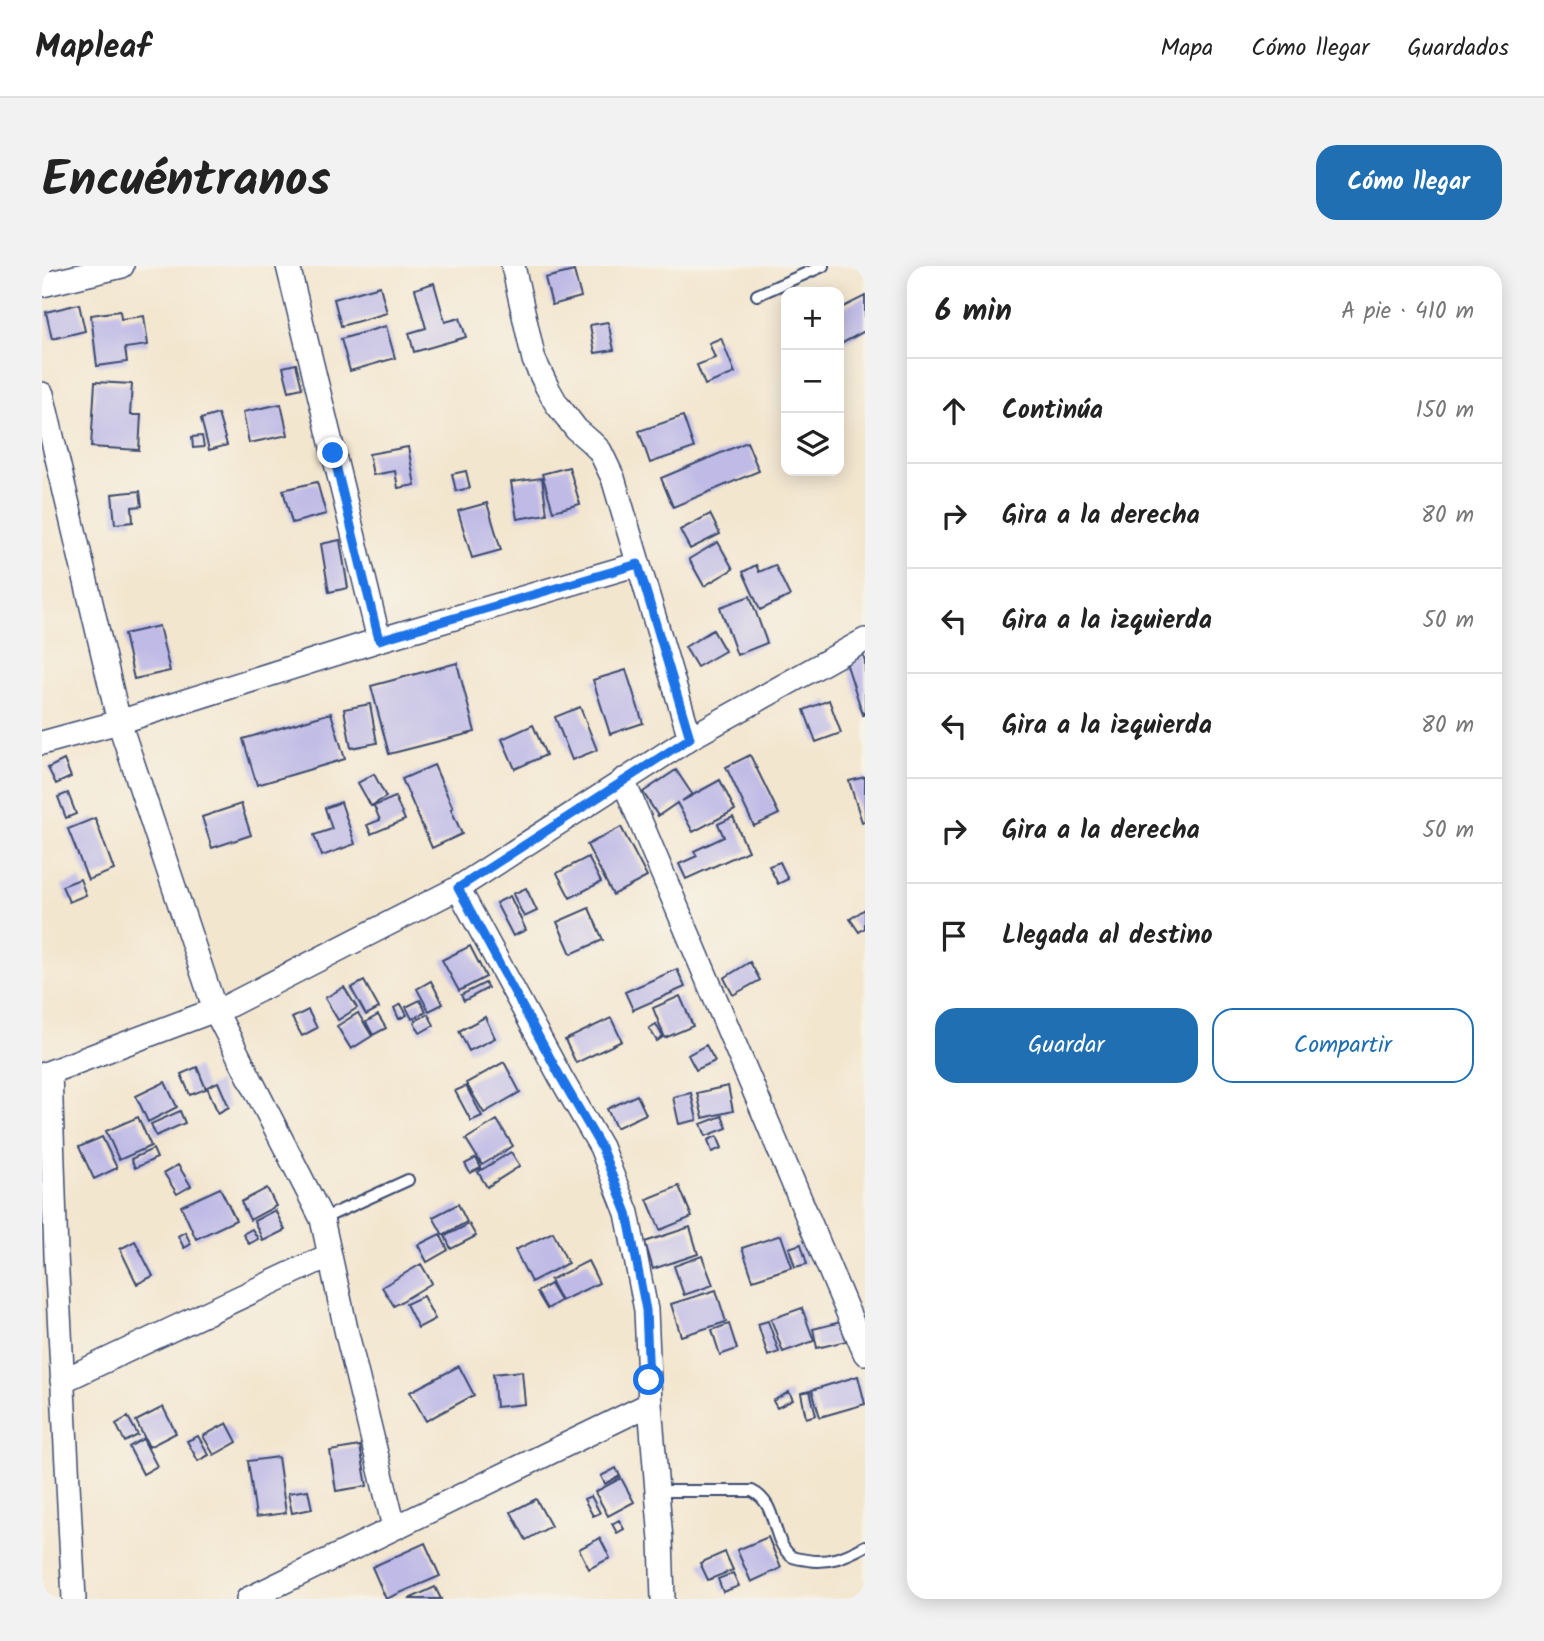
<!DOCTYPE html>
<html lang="es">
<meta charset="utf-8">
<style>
:root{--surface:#fff;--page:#f2f2f2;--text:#222;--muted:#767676;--line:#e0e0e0;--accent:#1f6fb2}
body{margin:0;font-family:Kalam,sans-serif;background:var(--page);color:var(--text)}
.controls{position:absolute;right:21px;top:21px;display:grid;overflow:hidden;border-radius:14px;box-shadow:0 4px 18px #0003}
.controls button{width:63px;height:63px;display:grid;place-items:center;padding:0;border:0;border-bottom:2px solid var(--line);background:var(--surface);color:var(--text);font:35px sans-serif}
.stop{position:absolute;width:21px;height:21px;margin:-16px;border:5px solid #1a73e8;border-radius:50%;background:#fff}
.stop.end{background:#1a73e8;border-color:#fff;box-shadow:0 2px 7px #0008}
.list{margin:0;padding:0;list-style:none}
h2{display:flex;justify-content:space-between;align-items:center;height:91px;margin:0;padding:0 28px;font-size:30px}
h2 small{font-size:23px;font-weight:400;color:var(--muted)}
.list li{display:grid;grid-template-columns:46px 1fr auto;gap:21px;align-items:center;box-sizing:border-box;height:105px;padding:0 28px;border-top:2px solid var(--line)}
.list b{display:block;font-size:26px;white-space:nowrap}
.list em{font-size:23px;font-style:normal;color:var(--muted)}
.actions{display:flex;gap:14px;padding:21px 28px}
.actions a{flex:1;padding:16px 0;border:2px solid var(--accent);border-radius:21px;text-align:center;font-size:24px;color:var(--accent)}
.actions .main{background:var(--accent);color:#fff}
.icon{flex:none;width:38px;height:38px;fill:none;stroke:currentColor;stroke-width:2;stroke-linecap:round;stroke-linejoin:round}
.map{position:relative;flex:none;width:823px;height:1333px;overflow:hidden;border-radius:21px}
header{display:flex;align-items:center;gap:42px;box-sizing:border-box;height:98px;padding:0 35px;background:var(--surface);border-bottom:2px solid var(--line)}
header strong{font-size:33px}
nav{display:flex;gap:38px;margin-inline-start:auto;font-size:24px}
.intro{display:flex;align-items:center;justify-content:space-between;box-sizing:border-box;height:168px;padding:0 42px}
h1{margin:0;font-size:49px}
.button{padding:18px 32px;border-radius:21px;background:var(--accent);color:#fff;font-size:24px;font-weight:700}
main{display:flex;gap:42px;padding:0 42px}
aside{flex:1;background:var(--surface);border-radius:21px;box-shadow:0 4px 18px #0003}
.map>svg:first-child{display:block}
</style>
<header>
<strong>Mapleaf</strong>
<nav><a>Mapa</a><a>Cómo llegar</a><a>Guardados</a></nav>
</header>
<div class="intro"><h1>Encuéntranos</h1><a class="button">Cómo llegar</a></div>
<main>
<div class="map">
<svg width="823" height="1333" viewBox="0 0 823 1333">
<rect width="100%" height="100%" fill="#f7f3e8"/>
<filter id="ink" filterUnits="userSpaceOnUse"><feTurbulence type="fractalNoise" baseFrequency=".0143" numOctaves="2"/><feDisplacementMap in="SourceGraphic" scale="14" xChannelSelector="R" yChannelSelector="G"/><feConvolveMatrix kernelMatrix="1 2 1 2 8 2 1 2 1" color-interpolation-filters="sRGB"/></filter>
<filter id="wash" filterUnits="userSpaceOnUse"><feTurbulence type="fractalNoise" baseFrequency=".00686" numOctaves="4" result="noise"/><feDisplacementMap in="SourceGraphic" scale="28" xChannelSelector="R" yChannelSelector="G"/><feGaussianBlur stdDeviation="1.57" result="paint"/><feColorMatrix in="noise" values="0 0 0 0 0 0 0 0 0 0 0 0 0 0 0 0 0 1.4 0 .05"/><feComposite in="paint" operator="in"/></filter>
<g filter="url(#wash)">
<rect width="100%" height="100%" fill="#f3e6cf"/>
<g id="blocks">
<path fill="#c0bbe6" d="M532 5 539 31 510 39 503 12Z
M392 17 403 56 418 52 424 71 372 86 367 67 384 62 373 23Z
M338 20 345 47 299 60 292 33Z
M823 30V65L797 79V43Z
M37 38 43 65 10 73 4 46Z
M78 45 79 53 102 50 106 79 83 82 85 96 55 100 49 49Z
M566 56 572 84 553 87 548 59Z
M344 60 353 92 308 105 299 73Z
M679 72 693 107 663 119 655 99 673 92 667 77Z
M254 98 260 122 247 125 241 101Z
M53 116 90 118 88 149H99L97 184 49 181Z
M239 138 246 169 207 177 201 146Z
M176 148 185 179 167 184 159 153Z
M641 150 652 182 608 197 597 165Z
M160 170 162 181 151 182 150 171Z
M705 176 717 205 631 241 619 212Z
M366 181 373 219 356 222 353 205 331 209 327 188Z
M527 201 538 238 511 245 500 208Z
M424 205 428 222 414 225 410 208Z
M500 212 505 248 475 253 469 216Z
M275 216 284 248 250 257 241 224Z
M98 225 100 240 90 241 91 256 73 258 70 228Z
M445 237 459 284 430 292 416 245Z
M668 248 678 268 648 283 638 264Z
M298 274 306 322 287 326 279 278Z
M676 276 691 303 662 320 647 293Z
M714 299 717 306 733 299 748 330 718 344 701 306Z
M708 330 725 377 695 389 678 341Z
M117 360 128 405 92 413 82 368Z
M671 364 683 385 655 401 643 381Z
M821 388 823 395V448L821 449 803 393Z
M415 397 433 466 347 488 329 420Z
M584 404 601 457 568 468 551 414Z
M787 434 799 467 774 476 762 444Z
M328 438 335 477 309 482 302 443Z
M538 441 555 484 530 494 513 451Z
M289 447 303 493 215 519 201 473Z
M491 459 504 489 473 503 460 473Z
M708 489 737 548 712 560 684 501Z
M22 494 29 511 14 518 6 502Z
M392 499 411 542 409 543 420 568 390 582 360 513Z
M634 504 650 528 640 535 678 514 693 544 651 566 635 537 616 550 601 526Z
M332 508 344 531 329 540 316 517Z
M823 511V555L820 556 807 515Z
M26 527 34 548 24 552 16 531Z
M353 531 363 554 329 568 325 559 338 554 332 540Z
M299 536 313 578 280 590 272 569 290 563 283 542Z
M199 538 209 569 170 582 160 551Z
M691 551 706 585 644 613 637 598 655 590 652 585 682 571 676 558Z
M53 552 72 604 46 614 26 563Z
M579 561 605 611 571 629 545 579Z
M546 591 559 616 528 632 515 607Z
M738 596 746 613 736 618 727 600Z
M38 613 44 629 27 636 20 620Z
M484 622 495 645 482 651 471 628Z
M468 630 484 664 471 670 454 637Z
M547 642 561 674 529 688 515 656Z
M823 643V662L817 666 808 653Z
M428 680 444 711 417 725 400 694Z
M708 696 718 714 691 729 682 712Z
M635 703 643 721 591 744 583 726Z
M322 715 337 742 324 749 309 722Z
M389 715 401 738 387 745 375 723Z
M443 717 446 722 422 735 419 729Z
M302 721 315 742 296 754 283 732Z
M638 730 651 760 623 772 611 742Z
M378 734 384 746 370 753 364 741Z
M359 738 365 749 357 753 352 742Z
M266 744 275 762 260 770 250 752Z
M316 747 330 770 309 783 295 760Z
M386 748 392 759 378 767 372 756Z
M336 749 344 762 331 769 324 756Z
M443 751 453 772 427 785 417 765Z
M569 752 580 775 534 797 523 774Z
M614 758 621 771 615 775 607 762Z
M664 779 673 795 654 804 646 789Z
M462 796 478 826 442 847 424 817Z
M155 801 164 823 148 829 139 808Z
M123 816 135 841 106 856 94 830Z
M176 816 187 841 176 847 165 821Z
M424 820 440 850 429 855 413 825Z
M686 820 691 845 661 852 655 827Z
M649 827 655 854 637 858 631 831Z
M595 829 604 848 574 862 565 843Z
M138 845 143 857 114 870 109 858Z
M680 850 685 862 664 870 659 858Z
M96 851 109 880 77 894 64 865Z
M455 854 471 880 440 899 424 873Z
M675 870 680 882 670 886 666 874Z
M60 871 75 902 52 913 37 881Z
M111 883 115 892 93 902 89 893Z
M469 886 478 900 445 921 436 906Z
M434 892 439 902 428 907 423 898Z
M136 899 149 920 135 928 122 907Z
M637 920 650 951 618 964 605 933Z
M178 922 194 954 154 973 139 940Z
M225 922 234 940 208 954 199 936Z
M416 938 425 956 401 969 391 951Z
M233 944 243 964 221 975 212 955Z
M427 958 434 970 409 983 403 970Z
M648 961 656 988 611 1003 603 976Z
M210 963 216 973 207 978 201 968Z
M143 966 149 978 142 982 136 970Z
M511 966 526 997 489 1016 473 984Z
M398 968 406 984 385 996 376 979Z
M739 969 750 1001 711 1014 700 982Z
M93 975 111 1010 95 1018 78 983Z
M759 978 765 998 753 1001 747 982Z
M660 990 671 1019 642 1029 632 1000Z
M546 995 557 1017 519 1035 508 1014Z
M379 998 390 1017 352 1040 340 1021Z
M508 1018 518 1035 505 1043 495 1026Z
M674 1024 684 1056 639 1070 629 1038Z
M381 1030 393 1053 376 1062 364 1038Z
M760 1042 772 1075 741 1086 729 1053Z
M726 1055 737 1086 726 1090 716 1058Z
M799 1056 804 1075 775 1082 771 1063Z
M687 1058 695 1083 678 1089 670 1064Z
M417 1100 432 1129 384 1155 368 1126Z
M480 1105 483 1138 454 1141 451 1108Z
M816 1110 823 1138 778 1151 770 1124Z
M768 1125 774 1149 764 1152 759 1127Z
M747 1126 751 1134 735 1142 731 1135Z
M121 1141 134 1167 107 1181 94 1155Z
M86 1151 96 1169 83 1176 74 1158Z
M185 1157 195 1176 172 1189 161 1170Z
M156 1170 167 1189 156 1195 145 1175Z
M101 1173 115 1200 101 1208 87 1181Z
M318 1180 325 1220 294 1225 288 1185Z
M236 1191 244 1247 214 1251 206 1195Z
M574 1202 578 1210 563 1218 559 1210Z
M579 1212 592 1236 566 1250 553 1226Z
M266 1224 270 1243 250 1247 246 1227Z
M549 1230 558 1247 551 1250 542 1233Z
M494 1233 509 1260 484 1274 469 1246Z
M577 1254 582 1263 575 1267 570 1258Z
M726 1271 739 1302 709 1316 695 1284Z
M558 1272 568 1292 547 1303 537 1283Z
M383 1277 398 1310 344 1333 330 1301Z
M683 1286 691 1304 666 1314 658 1297Z
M691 1307 697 1320 681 1326 676 1313Z
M393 1321 399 1333H367Z"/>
</g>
</g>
<g filter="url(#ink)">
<use href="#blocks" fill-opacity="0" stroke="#3b4a6f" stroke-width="2"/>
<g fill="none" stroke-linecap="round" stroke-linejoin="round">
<defs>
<path id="service" d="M715 29 781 0
M280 953 366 914
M615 1225H710C737 1238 728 1273 749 1290 753 1293 760 1293 765 1294 786 1298 805 1290 823 1280"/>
<path id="minor" d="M246 0 337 374
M471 0 492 94 505 121 514 137 534 163 549 176 558 185 571 212 648 472
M0 19 80 0
M0 128 77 456 173 744 280 953 305 1068 352 1261
M0 477 77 456 337 374 596 298
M581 514 823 1087
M416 622 519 812 559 881 585 947 604 1044 608 1138 619 1274 621 1333
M8 806 14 989 32 1333
M0 809 173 744 182 742 416 622 648 472 823 374
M20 1115 288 989
M206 1333 608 1138"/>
</defs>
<use href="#service" stroke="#3b4a6f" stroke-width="14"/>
<use href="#minor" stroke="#3b4a6f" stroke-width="26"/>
<use href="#service" stroke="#fff" stroke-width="10"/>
<use href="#minor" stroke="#fff" stroke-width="23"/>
</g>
</g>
<g fill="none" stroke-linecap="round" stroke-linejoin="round" filter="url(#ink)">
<path stroke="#1a73e8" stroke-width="9" d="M291 187 337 374 596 298 648 472 416 622 519 812 559 881 585 947 604 1044 607 1114"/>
</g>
</svg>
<div class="controls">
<button>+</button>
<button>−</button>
<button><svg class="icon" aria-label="layers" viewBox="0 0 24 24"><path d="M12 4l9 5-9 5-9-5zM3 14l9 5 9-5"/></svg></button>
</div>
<div class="stop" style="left:607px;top:1114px"></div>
<div class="stop end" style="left:291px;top:187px"></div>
</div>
<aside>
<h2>6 min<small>A pie · 410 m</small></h2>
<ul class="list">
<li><svg class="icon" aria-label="ahead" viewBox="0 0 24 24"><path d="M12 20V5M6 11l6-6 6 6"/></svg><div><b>Continúa</b></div><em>150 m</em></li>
<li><svg class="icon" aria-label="right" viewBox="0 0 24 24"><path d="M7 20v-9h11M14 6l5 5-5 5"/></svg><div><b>Gira a la derecha</b></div><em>80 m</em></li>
<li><svg class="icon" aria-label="left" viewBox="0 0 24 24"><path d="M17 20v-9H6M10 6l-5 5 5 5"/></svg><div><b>Gira a la izquierda</b></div><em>50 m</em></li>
<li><svg class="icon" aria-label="left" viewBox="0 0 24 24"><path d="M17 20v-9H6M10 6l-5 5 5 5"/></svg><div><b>Gira a la izquierda</b></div><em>80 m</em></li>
<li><svg class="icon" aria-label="right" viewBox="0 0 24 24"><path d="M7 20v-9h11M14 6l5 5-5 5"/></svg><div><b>Gira a la derecha</b></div><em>50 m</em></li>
<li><svg class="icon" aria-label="arrive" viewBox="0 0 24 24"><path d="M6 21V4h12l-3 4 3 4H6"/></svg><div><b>Llegada al destino</b></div></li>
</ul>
<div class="actions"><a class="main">Guardar</a><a>Compartir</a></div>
</aside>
</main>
